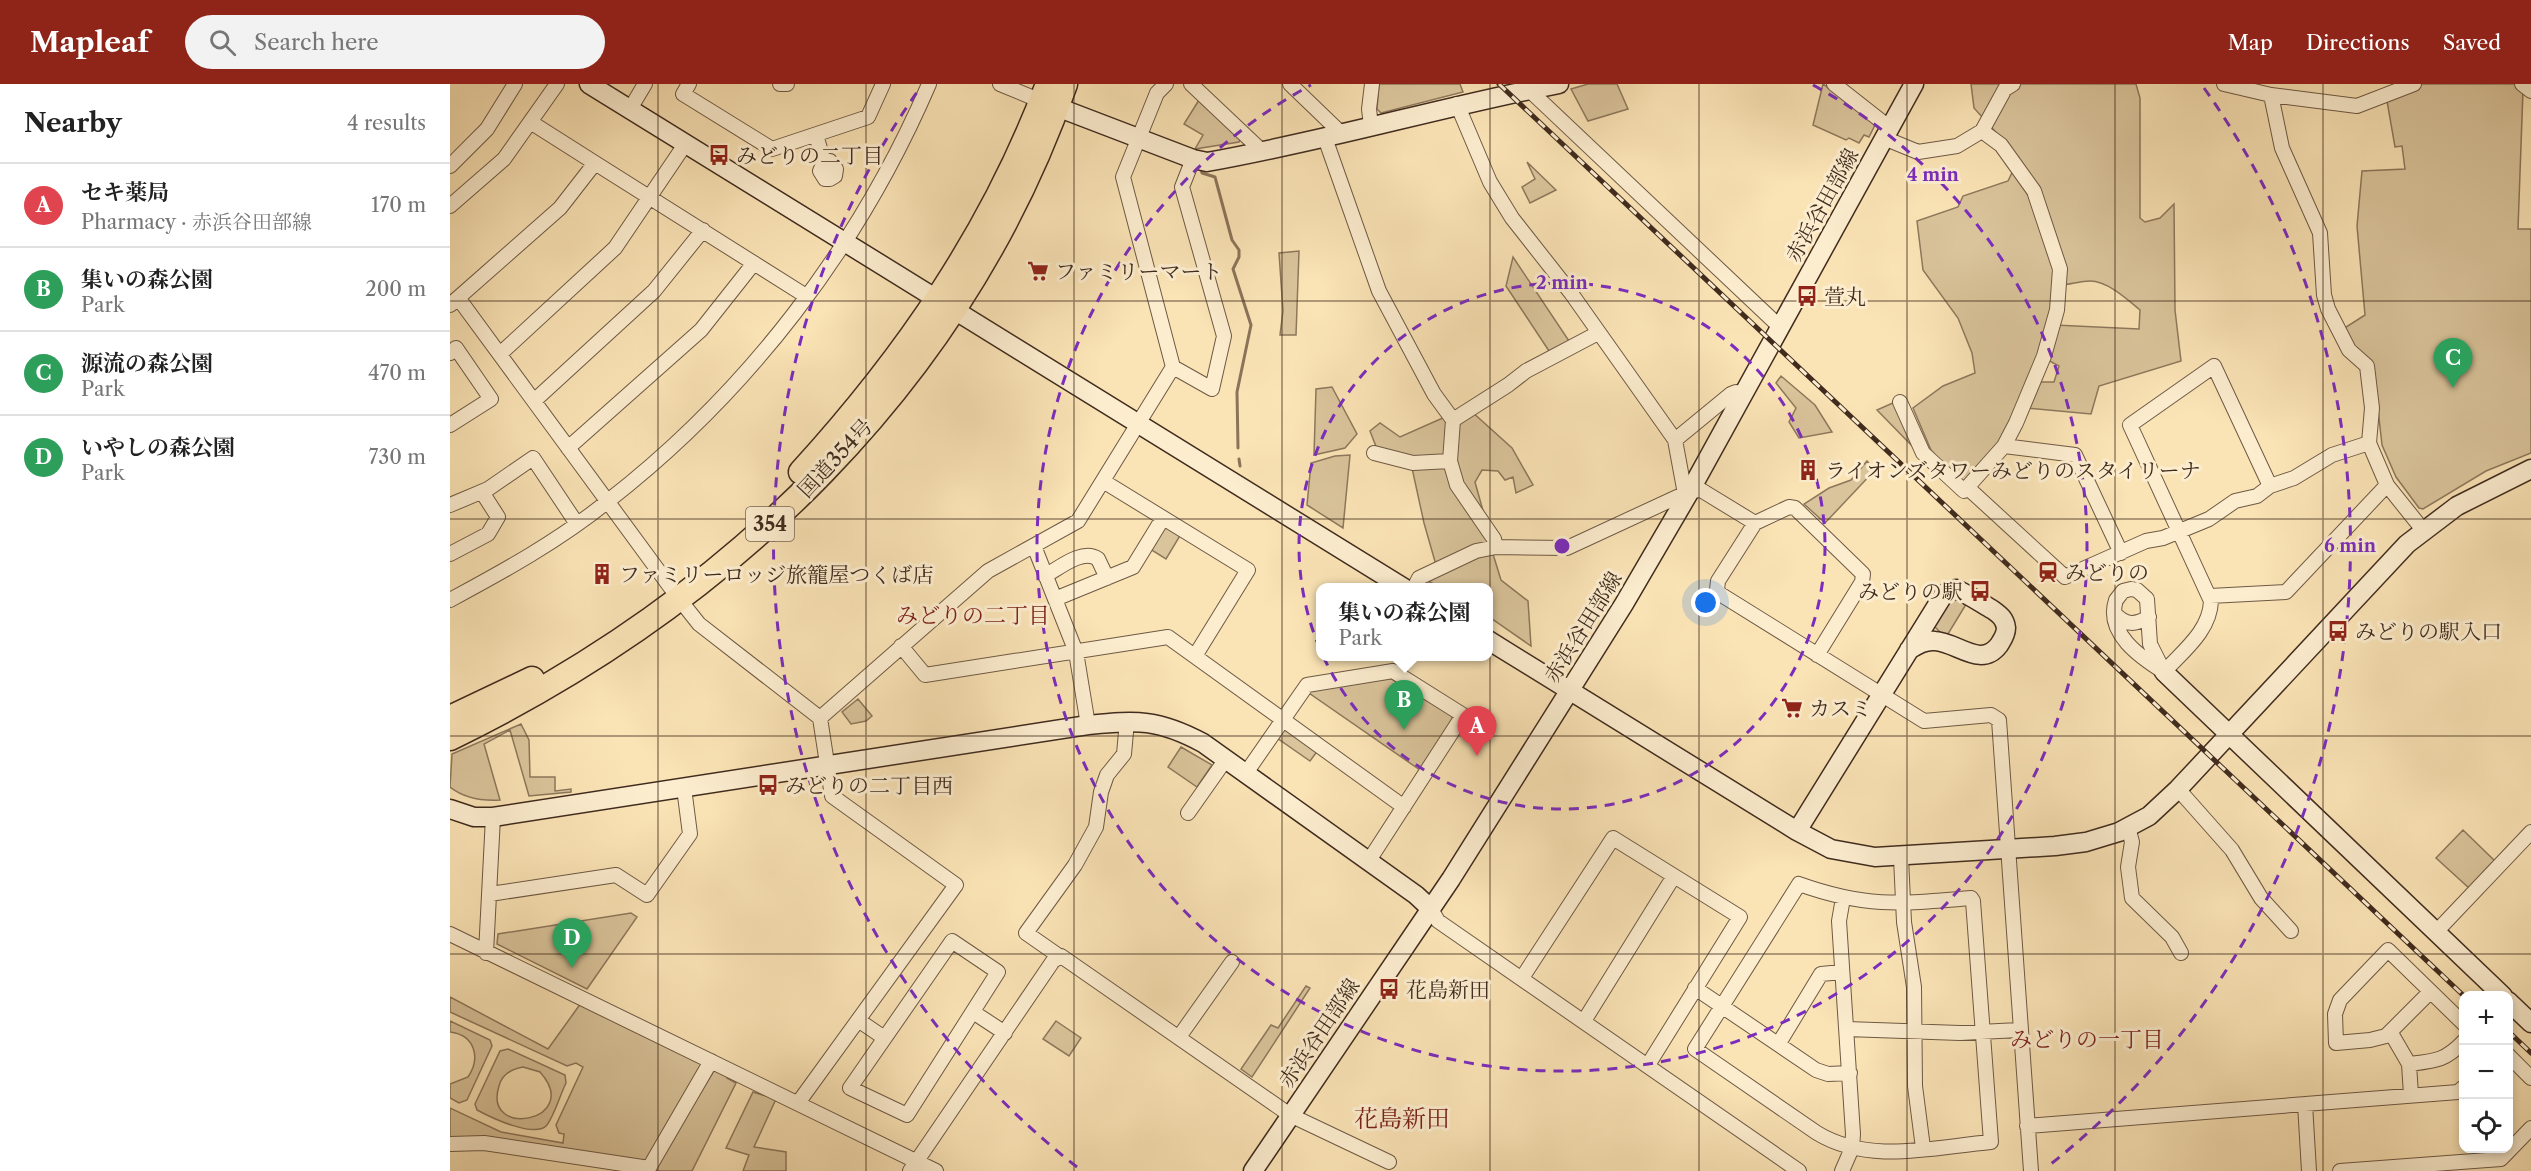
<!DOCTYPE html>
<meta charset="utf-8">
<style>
:root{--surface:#fff;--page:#f2f2f2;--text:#222;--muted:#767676;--line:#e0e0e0;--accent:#8f2418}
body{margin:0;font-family:"Libre Caslon Text","Noto Serif JP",serif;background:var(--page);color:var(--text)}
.controls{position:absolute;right:18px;bottom:18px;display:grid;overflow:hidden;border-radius:12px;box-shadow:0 3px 9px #0003}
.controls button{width:54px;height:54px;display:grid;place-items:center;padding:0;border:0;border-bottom:2px solid var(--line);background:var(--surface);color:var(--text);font:30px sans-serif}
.you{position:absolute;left:1256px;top:519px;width:21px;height:21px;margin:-15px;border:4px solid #fff;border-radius:50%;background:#1a73e8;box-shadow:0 0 0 9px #1a73e833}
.badge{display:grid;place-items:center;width:39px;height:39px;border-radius:50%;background:var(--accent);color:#fff;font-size:20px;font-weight:700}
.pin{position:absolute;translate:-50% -50px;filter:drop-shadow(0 2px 3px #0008)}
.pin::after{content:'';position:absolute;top:32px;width:21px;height:18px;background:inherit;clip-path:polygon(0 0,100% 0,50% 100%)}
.popup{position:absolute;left:866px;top:499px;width:177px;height:78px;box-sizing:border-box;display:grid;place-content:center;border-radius:12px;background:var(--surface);filter:drop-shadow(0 2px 4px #0005);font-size:20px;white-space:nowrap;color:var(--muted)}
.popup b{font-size:22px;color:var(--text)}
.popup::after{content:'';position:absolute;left:50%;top:100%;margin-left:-12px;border:12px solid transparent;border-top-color:var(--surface)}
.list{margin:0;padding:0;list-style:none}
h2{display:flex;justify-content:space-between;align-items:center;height:78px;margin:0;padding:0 24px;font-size:26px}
h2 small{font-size:20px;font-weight:400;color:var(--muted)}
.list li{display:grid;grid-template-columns:39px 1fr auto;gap:18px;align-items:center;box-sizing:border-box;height:84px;padding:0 24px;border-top:2px solid var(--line)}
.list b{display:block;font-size:22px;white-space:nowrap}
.list p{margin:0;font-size:20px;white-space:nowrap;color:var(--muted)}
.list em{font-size:20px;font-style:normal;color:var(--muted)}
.icon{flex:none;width:33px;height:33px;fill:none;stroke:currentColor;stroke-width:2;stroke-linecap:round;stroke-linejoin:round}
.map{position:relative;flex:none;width:2081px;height:1087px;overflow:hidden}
header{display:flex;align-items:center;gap:36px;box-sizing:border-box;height:84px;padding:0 30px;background:var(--accent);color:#fff}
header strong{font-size:28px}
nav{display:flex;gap:33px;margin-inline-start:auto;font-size:21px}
.search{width:420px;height:54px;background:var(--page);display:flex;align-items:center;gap:15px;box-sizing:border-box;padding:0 21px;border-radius:33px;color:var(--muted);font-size:22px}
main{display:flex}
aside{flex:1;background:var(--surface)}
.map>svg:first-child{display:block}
</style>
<header>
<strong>Mapleaf</strong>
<div class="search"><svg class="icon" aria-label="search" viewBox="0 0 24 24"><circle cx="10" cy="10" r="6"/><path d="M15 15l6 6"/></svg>Search here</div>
<nav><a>Map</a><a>Directions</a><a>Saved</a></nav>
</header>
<main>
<aside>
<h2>Nearby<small>4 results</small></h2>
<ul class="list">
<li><span class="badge" style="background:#e0444e">A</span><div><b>セキ薬局</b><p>Pharmacy · 赤浜谷田部線</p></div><em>170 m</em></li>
<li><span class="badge" style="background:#2e9e5b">B</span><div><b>集いの森公園</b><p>Park</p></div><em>200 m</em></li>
<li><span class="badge" style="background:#2e9e5b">C</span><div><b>源流の森公園</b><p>Park</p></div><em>470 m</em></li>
<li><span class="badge" style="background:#2e9e5b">D</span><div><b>いやしの森公園</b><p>Park</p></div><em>730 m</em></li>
</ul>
</aside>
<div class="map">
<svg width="2081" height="1087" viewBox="0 0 2081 1087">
<rect width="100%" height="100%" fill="#fae3b5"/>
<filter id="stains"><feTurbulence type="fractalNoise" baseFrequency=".00333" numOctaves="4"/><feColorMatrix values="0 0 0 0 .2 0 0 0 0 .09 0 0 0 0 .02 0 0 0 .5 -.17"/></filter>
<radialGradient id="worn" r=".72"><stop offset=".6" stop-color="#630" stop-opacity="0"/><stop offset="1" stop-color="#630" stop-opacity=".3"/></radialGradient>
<path fill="#dac49b" stroke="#8d785c" stroke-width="1.5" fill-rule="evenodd" d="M929 0H1010L1013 8 931 29 927 25Z
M1138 0H1167L1178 25 1138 37 1121 5Z
M1373 0 1426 39 1419 53 1414 51 1409 59 1399 54 1396 56 1363 41Z
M1521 0H1686L1690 14V134L1695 138 1710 134 1724 120 1725 226 1731 277 1649 302 1641 330 1577 324 1588 298H1604L1609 282 1596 275 1605 241 1689 245 1690 226C1678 216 1658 197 1640 197 1628 197 1618 202 1606 201L1596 258 1549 361 1519 398H1509L1481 366 1463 324 1493 302 1525 289 1522 269 1508 234 1473 186 1467 137 1508 123 1513 112 1558 97 1569 74 1524 24Z
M1957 0H2081L2073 6 2068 145H2081V369L2036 387 1973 425 1969 424 1946 393 1932 361 1923 280 1903 262 1893 245 1915 231 1907 142 1912 87 1955 85 1952 62 1945 63 1937 17Z
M749 16 791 53 789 58 745 65 753 51 734 40Z
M1077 78 1106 106 1080 119 1072 103 1085 95Z
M849 167 846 251H830L833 227 829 169Z
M1063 173 1119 257 1099 267 1056 202Z
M1331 292 1365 321 1382 348 1349 354 1339 338 1346 324 1326 299Z
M882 303 907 350 895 364 864 371 866 305Z
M1445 318 1467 367 1427 326Z
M1021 327 1062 364 1083 401 1066 409 1063 393 1055 396 1048 387 1032 386 1025 398 1035 434C1006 391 1005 389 1008 337Z
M995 333 998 338 995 371 959 373 927 365 920 347 930 339 950 353Z
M900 371 893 444 857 421 861 379 885 372Z
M1417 377 1425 386 1375 439 1354 420 1379 404 1401 396Z
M962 384H996L1041 458 986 481 974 439Z
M718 442 731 450 716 475 700 465 712 444Z
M1029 469 1043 470 1051 496 1078 517 1081 562 1038 532V504L989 503 974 495Z
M1503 513 1514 517 1515 522 1498 550 1494 552 1485 543V538Z
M940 594 1001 631 1003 636 970 686 859 609 861 606Z
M408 615 422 632 416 637 401 640 392 628Z
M71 640 79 656 80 693H105V707L121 705V708L79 712 60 646 34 660 50 716C33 717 14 714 0 703L2 670Z
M838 644 869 665 860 677 827 654 833 645Z
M731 663 762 681 747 703 718 683Z
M2013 746 2046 778 2020 805 1986 774Z
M181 829 187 833 137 905 47 860 48 850Z
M856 902 860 904 802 993 791 985 821 941 828 944Z
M0 913 98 965 131 919 251 978 253 983 197 1077 0 1055V1024L51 1048 113 1059 114 1050 109 1049 106 1041 133 983 126 979 117 982 0 928Z
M0 937 40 956 42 962 17 1016 9 1019 0 1014V1000L18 993C31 974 25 951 0 948Z
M606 937 631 954 619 972 593 955Z
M58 965 115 991 116 999C110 1011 105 1030 97 1041 85 1055 40 1033 27 1026L25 1020 50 967ZM73 983 90 988C134 1037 32 1056 49 1002 52 990 62 985 73 983Z
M265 985 277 990V994L286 999 242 1087H202Z
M303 1008 326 1015 304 1063 336 1068V1087H293L299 1071 276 1064Z"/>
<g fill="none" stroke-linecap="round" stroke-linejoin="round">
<path stroke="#8a745a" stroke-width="3" d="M751 85 752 89 765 93 782 156 789 166V173L783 185 801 241 787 308 788 364
M789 375 790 382"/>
<defs>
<path id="street" d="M239 0 233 10 322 65 418 33 433 0
M330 0H337
M550 0 591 17
M741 0 813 68
M840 0 892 50
M1384 0 1440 44
M1774 0 1821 11 1907 22 1964 0
M2072 0 2081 7
M1075 2 1331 244
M1821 11 1832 64 1870 149 1874 211 1878 225 1899 266 1917 282 1922 324 1919 359 1937 401 1973 446
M1007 20 1040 98 1062 134 1121 209 1225 356 1235 410
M180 25 195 0
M82 39 145 79
M921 42 919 25 922 0
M366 51 374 78 370 87 375 95H380L385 92 386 85 380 77 374 78
M875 54 929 207 984 310 1003 336 1000 377 1007 401 1044 455 1046 463
M1434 54 1468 68 1507 62 1532 47 1555 5 1563 0
M0 82 37 45 65 0
M0 122 54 75 107 0
M9 215 221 504
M0 221 110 124 145 79 356 212
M0 269 6 264 41 315 0 341
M50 270 165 164 236 59
M723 283 762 305 774 252 732 103 743 75
M84 317 204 207 253 146
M1450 318 1473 369 1514 407 1554 362 1566 339 1594 272 1607 226 1610 185 1584 107 1551 61 1532 47
M1003 336 1058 301 1076 287 1148 249
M1225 356 1281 310 1286 308 1293 311
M1554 362 1625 371 1671 469
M118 364 251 246 304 179
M924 369 963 379 1000 377
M653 397 798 486 745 572
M1519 405 1615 493 1696 457 1713 454 1759 435 1785 417 1807 412 1820 402 1844 394 1882 371 1919 359
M0 421 38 405 83 374 127 440
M584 462 626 568 638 641
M0 470 38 450 48 433 32 408
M595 492C609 484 633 464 648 475L657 494
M964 504 969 494 1026 467 1046 463 1117 464 1240 407 1251 406 1305 439
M1681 505 1687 506 1697 515 1700 560 1714 588C1690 573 1655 549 1666 516L1673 507Z
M1760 512 1836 508 1937 401
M605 515 683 483 713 434
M0 516C54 487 110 456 158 417 298 308 409 163 479 0
M230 516 249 540 370 634
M1664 529C1676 542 1685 541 1699 533
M451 562 475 591 718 553 954 723
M1367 571 1412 498 1413 490 1345 424 1339 423 1305 439 1268 497 1267 506 1270 510 1474 637 1541 631 1549 636 1581 1087
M1714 588C1733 567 1760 547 1761 517L1680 341 1764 282 1820 402
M796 689 857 601 943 587 1013 631 918 778
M1728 705 1782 766 1811 814 1841 847
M738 729 776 675
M1678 743 1682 758 1678 783 1682 814 1722 853 1731 869
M1451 774 1454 838 1464 903 1465 1002 1473 1064
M1349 800C1416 824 1451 820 1521 814L1523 817 1541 1058C1483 1063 1420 1081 1367 1049L1245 965Z
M40 810 166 791 197 811 240 750 234 704
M981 825 988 837 1349 1087
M1986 848 2081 748
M0 850 486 1087
M502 857 548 888 457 1031 400 1004Z
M36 869 43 733
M609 872 576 849 625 781 646 743 651 708 657 691 674 670 677 637
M1072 894 1163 754 1290 833 1198 981
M1245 904 1366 986 1378 990 1400 989
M1980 908 1936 952 1920 956 1886 959 1885 930 1890 916 1938 866 2014 940
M523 928 555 949
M408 936 433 953
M1134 937 1224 792
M1397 945 1510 949 1569 946
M1941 949 1959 980 1961 1011
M729 953 782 878
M1329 959 1371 890 1392 888
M2058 971 2081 994
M1959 980C1985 977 1995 977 2014 957
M348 1019 506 801 382 712 370 634 538 487 628 437 723 283 673 93 707 9 716 0
M1855 1020 1859 1087
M1577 1042 2008 1008 2014 1003
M0 1060 34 1059 199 1084 261 977
M460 1087 603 877 611 872 840 1031 939 1078
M1392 1087 1402 1064 1403 1050 1389 837 1393 814
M1890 1087 2051 1075 2081 1044"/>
<path id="secondary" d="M139 0 954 504
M607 23 743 75 757 78C876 57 991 23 1109 0
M1038 556 1347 747 1381 765 1425 773 1605 762 1636 758 1669 748 1699 732 1728 705 1957 460 2007 422 2081 385
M1714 588 2053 912
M0 725 24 733H43L638 641C688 636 708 635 753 659L966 811 981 825
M1347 747 1494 510 1506 505C1519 511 1531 519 1543 526 1550 531 1555 535 1556 544 1556 551 1552 556 1549 561 1531 585 1507 558 1485 557 1475 556 1467 561 1459 566
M2058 917 2081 939
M803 1087 1001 795 1174 520 1240 407 1464 0"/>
<path id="highway" d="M351 388C456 273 543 147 598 0
M0 634 82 595
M0 654C279 518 511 298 615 0"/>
</defs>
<use href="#street" stroke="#6e5944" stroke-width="16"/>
<use href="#secondary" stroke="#402b1e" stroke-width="21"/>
<use href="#highway" stroke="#402b1e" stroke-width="27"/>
<use href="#street" stroke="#fcedcf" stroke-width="14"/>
<use href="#secondary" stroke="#fcedcf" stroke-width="18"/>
<use href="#highway" stroke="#fae3b5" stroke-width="24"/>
<defs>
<path id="rail" d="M1049 0 2014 912
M2058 947 2081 969"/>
</defs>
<use href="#rail" stroke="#402b1e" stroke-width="5"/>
<use href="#rail" stroke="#fcedcf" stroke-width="3" stroke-dasharray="9" stroke-linecap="butt"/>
</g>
<path fill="none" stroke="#402b1e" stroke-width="1.5" stroke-opacity="0.55" d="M208 0V1087M416 0V1087M624 0V1087M832 0V1087M1040 0V1087M1249 0V1087M1457 0V1087M1665 0V1087M1873 0V1087M0 217H2081M0 435H2081M0 652H2081M0 870H2081"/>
<g fill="none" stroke="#7b2cbf" stroke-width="3" stroke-dasharray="10 8">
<circle cx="1112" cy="462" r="263"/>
<path d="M1363 1A525 525 0 1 1 861 1"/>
<path d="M627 1083A788 788 0 0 1 470 4M1754 4A788 788 0 0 1 1597 1083"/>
</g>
<defs>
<symbol id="bus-bare" viewBox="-9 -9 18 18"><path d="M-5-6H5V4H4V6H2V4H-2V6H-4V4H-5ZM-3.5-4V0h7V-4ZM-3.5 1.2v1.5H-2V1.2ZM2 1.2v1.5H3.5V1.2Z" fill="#8f2418" stroke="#fcedcf" stroke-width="2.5" paint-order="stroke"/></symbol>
<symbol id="supermarket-bare" viewBox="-9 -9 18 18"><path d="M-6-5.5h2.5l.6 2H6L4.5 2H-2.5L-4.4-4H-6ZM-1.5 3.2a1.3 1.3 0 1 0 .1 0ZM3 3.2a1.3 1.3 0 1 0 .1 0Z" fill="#8f2418" stroke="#fcedcf" stroke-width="2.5" paint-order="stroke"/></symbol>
<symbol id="building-bare" viewBox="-9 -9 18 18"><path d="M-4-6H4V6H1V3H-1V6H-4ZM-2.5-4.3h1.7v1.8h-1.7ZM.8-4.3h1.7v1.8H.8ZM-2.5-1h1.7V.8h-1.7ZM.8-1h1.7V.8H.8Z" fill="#8f2418" stroke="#fcedcf" stroke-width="2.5" paint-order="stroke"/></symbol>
<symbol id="station-bare" viewBox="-9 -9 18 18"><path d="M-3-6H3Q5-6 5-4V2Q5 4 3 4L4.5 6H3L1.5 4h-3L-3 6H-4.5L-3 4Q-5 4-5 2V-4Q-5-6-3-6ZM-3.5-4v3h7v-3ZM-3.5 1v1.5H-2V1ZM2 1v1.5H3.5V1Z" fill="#8f2418" stroke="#fcedcf" stroke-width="2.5" paint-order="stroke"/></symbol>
</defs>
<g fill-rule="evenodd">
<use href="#bus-bare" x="254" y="56" width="30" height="30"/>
<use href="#supermarket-bare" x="573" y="172" width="30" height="30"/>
<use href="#bus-bare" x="1342" y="197" width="30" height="30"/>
<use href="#building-bare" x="1343" y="371" width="30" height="30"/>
<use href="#station-bare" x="1583" y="473" width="30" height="30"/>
<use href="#building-bare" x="137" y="475" width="30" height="30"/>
<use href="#bus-bare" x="1515" y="492" width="30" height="30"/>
<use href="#bus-bare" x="1873" y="532" width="30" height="30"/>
<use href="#supermarket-bare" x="1327" y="609" width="30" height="30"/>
<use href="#bus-bare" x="303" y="686" width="30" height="30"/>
<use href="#bus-bare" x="924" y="890" width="30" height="30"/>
</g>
<g text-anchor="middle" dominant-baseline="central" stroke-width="6" stroke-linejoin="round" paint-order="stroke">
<rect fill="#fcedcf" stroke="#786553" stroke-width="1.5" x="296" y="423" width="48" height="34" rx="4.5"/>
<g font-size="20" font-weight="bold" fill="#402b1e">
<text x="320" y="440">354</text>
</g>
<g font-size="21" fill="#402b1e" stroke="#fcedcf" text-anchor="start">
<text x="286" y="71">みどりの二丁目</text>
<text x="605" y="187">ファミリーマート</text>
<text x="1374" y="212">萱丸</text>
<text x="1375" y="386">ライオンズタワーみどりのスタイリーナ</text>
<text x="1615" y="488">みどりの</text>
<text x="169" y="490">ファミリーロッジ旅籠屋つくば店</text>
<text x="1513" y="507" text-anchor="end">みどりの駅</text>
<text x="1905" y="547">みどりの駅入口</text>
<text x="1359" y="624">カスミ</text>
<text x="335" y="701">みどりの二丁目西</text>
<text x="956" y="905">花島新田</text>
</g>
<g font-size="21" fill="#402b1e" stroke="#fcedcf">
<text transform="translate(1372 121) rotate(-61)">赤浜谷田部線</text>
<text transform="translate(385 374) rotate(-47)">国道354号</text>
<text transform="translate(1133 543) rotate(-58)">赤浜谷田部線</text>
<text transform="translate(869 949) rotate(-56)">赤浜谷田部線</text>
</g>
<g font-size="22" fill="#7a1f14" stroke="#fcedcf">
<text x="523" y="531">みどりの二丁目</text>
<text x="1637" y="955">みどりの一丁目</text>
</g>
<g font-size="24" fill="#7a1f14" stroke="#fcedcf">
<text x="952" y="1034">花島新田</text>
</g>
</g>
<circle cx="1112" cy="462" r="9" fill="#7b2cbf" stroke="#fcedcf" stroke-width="3"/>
<g font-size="18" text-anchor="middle" font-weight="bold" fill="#7b2cbf" stroke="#fcedcf" stroke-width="6" stroke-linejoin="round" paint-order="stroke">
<text x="1483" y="97">4 min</text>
<text x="1112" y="205">2 min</text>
<text x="1900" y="468">6 min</text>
</g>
<rect width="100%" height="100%" filter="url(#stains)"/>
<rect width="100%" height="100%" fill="url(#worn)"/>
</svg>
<div class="controls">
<button>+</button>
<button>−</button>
<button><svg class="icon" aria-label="locate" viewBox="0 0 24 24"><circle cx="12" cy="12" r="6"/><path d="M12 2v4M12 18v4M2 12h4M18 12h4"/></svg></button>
</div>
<div class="you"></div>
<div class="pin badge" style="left:1027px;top:672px;background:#e0444e">A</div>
<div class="pin badge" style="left:954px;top:646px;background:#2e9e5b">B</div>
<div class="popup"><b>集いの森公園</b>Park</div>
<div class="pin badge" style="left:2003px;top:304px;background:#2e9e5b">C</div>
<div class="pin badge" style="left:122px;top:884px;background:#2e9e5b">D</div>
</div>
</main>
